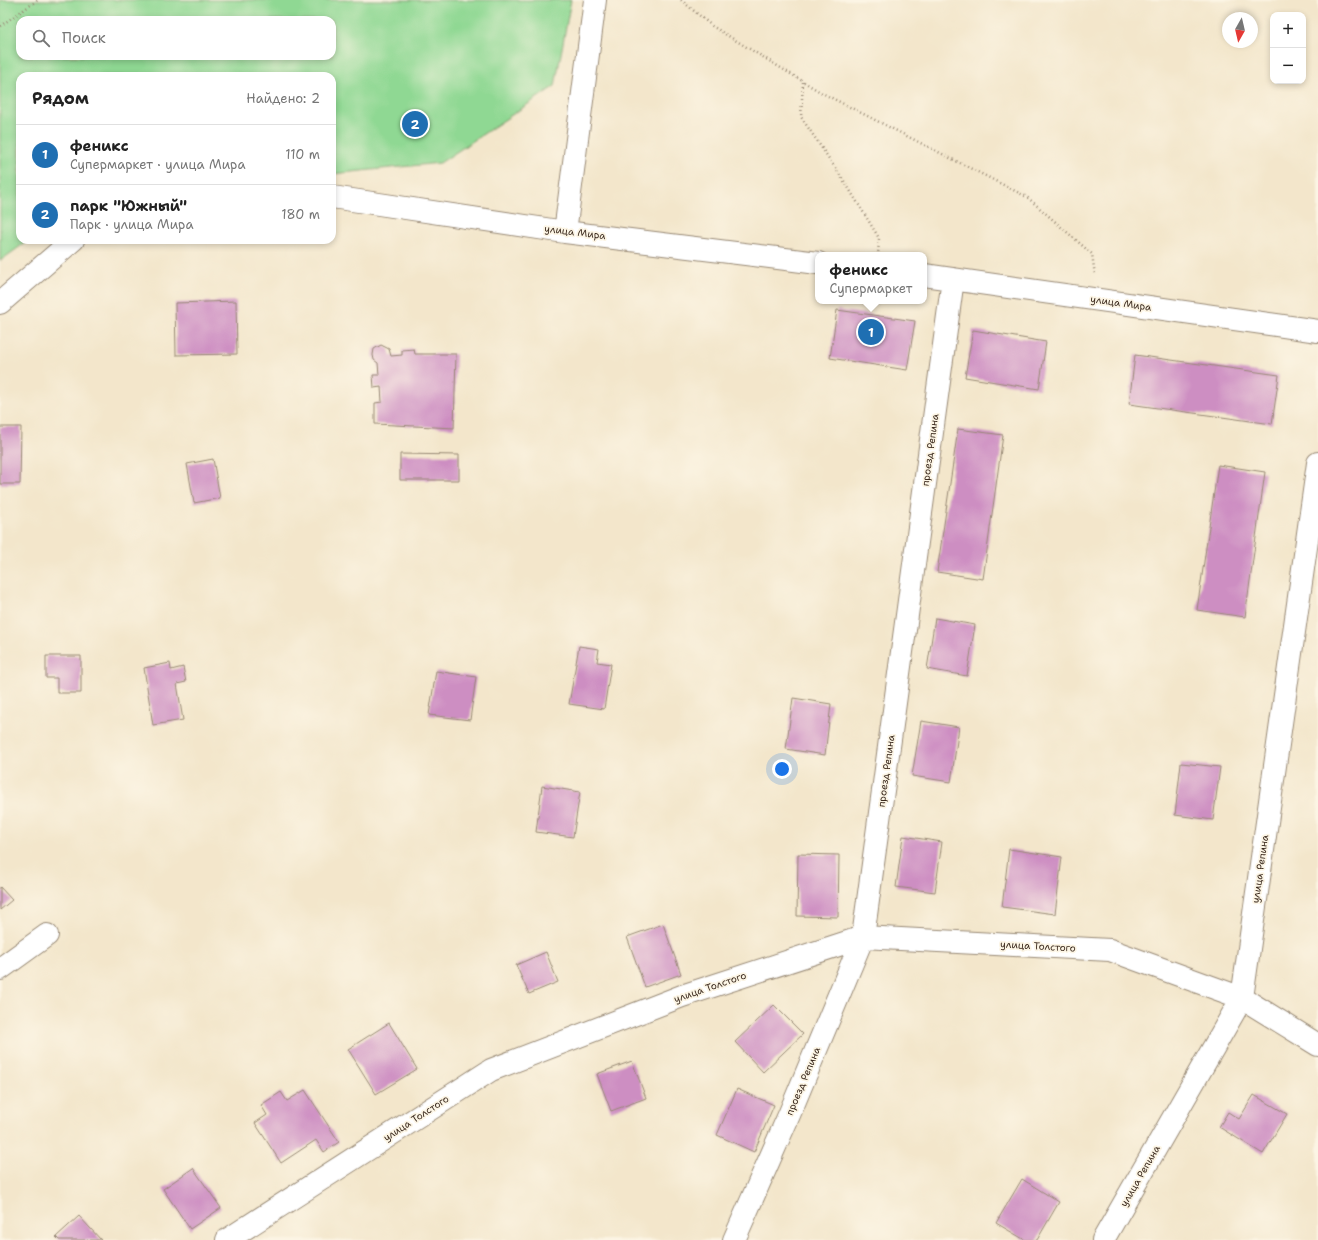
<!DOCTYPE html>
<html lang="ru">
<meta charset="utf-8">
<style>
:root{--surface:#fff;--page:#f6f6f6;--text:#222;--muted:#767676;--line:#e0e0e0;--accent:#1f6fb2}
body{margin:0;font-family:"Shantell Sans",sans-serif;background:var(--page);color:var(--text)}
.controls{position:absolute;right:12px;top:12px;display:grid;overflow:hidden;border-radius:8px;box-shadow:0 2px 6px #0003}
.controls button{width:36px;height:36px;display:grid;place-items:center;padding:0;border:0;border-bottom:1px solid var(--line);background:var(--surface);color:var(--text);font:20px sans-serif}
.compass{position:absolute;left:1222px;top:12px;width:36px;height:36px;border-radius:50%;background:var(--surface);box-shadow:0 2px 6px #0003;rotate:188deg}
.you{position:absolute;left:782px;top:769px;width:14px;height:14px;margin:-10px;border:3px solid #fff;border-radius:50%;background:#1a73e8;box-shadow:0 0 0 6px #1a73e833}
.badge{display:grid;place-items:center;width:26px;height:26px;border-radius:50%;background:var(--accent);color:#fff;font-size:13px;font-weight:700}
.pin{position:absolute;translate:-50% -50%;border:2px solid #fff;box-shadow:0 1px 4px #0006}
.popup{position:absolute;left:815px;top:252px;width:112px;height:52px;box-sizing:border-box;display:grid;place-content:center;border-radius:8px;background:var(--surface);filter:drop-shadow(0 1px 3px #0005);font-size:13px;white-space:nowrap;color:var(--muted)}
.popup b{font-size:15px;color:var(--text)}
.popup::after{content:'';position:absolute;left:50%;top:100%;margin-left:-8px;border:8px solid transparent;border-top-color:var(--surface)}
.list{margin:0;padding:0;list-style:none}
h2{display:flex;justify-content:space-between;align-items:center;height:52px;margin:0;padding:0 16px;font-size:17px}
h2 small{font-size:13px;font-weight:400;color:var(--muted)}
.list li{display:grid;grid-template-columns:26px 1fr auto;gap:12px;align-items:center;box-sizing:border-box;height:60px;padding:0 16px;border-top:1px solid var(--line)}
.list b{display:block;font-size:15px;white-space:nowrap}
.list p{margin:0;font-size:13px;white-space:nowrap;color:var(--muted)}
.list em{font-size:13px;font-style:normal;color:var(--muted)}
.icon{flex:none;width:22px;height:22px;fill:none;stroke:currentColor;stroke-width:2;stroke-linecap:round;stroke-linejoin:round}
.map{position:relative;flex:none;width:1318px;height:1240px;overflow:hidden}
.search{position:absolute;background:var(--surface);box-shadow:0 2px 6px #0003;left:16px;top:16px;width:320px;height:44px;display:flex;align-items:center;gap:10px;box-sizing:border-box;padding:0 14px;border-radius:12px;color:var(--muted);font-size:15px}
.panel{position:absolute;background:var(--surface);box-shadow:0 2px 6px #0003;left:16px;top:72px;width:320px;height:172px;border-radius:12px}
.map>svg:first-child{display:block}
</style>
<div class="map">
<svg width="1318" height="1240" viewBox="0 0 1318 1240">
<rect width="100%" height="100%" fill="#fcf5e5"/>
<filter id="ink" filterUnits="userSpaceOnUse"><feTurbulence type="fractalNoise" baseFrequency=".025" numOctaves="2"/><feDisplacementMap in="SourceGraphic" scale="8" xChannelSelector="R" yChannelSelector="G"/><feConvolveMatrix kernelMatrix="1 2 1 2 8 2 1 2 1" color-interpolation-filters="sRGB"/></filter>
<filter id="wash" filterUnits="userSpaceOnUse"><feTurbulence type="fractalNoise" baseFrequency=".012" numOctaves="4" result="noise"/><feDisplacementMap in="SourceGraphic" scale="16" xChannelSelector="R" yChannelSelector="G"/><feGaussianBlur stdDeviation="0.9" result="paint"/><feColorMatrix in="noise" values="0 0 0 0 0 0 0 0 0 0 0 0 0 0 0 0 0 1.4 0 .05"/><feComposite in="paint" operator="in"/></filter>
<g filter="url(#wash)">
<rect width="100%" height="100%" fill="#f3e6cb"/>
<path fill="#8fd893" stroke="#658158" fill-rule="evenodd" d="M0 0H571L555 86 440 163 332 174V76H20V240H29L0 261ZM20 20H332V56H20Z"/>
<g id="blocks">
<path fill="#cd8ec2" d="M236 301 237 354 176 355 175 303Z
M837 310 915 321 907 370 830 358Z
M973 330 1046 342 1039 389 965 377Z
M381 345 389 349 391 356 402 355V350L414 349 415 354H456L454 428 375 424V403L382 402 381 387 374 388 373 375H379L378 363 374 360 373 355 374 349Z
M1135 355 1279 375 1272 424 1129 404Z
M0 427H21L20 484H0Z
M958 429 1003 435 983 579 937 572Z
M400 454 459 455V480H400Z
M213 459 220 498 194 503 187 464Z
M1218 465 1265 472 1245 617 1197 610Z
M935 618 975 625 967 676 927 669Z
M579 646 599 649 597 662 611 664 604 709 569 704Z
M46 656H81V693H57V678H46Z
M170 663 171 670 183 667 186 682 177 684 183 720 153 725 144 668Z
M436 671 476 677 470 720 429 715Z
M793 698 831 704 825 755 786 749Z
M921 721 959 727 951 782 912 776Z
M1181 763 1220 767 1213 820 1175 815Z
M542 786 580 792 573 837 536 832Z
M903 836 942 842 935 892 896 887Z
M1009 849 1062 857 1055 914 1002 907Z
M798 854 839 855 838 917 797 916Z
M0 887 12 900 0 910Z
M663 924 681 974 645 987 627 937Z
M546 952 558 982 529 994 516 965Z
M774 1005 803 1034 763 1072 735 1042Z
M389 1023 417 1069 376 1094 348 1049Z
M632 1061 646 1098 611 1111 597 1074Z
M737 1089 774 1105 754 1152 717 1135Z
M305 1090 339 1142 324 1152 316 1140 281 1163 255 1123 267 1115 261 1105 281 1092 287 1101Z
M1254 1095 1287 1114 1263 1154 1219 1127 1228 1112 1239 1119Z
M193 1168 221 1208 190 1229 163 1189Z
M1022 1179 1059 1202 1037 1240H1025L996 1223Z
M79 1216 101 1240H59L56 1237Z"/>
</g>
</g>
<g filter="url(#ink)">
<use href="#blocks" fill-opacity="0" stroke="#978874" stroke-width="1"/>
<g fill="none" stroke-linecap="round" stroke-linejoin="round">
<defs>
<path id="street" d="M332 197 565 232 818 263
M565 232 595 0
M924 275 1318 331
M0 303 73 240
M0 969 47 935
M227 1240 491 1070 682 996 863 937 1110 950 1242 998 1318 1045
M734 1240 789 1115 863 937 953 279
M1103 1240 1242 998 1318 463"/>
</defs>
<use href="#street" stroke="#978874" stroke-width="24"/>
<path stroke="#978874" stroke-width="2.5" stroke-dasharray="1 3" stroke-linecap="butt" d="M681 0 712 26 822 93 1027 197 1092 254 1095 275
M0 26 38 0
M803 82 801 117 848 187 879 238 878 255"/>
<use href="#street" stroke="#fff" stroke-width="22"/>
</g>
</g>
<g text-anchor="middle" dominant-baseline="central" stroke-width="3.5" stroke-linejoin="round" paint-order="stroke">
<g font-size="10" fill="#3b2a1e" stroke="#fcf5e5">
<text transform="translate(575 232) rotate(7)">улица Мира</text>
<text transform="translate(1121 303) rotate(8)">улица Мира</text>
<text transform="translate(930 450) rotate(-82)">проезд Репина</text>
<text transform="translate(886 771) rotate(-82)">проезд Репина</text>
<text transform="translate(1260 869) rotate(-82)">улица Репина</text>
<text transform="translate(1038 946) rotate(3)">улица Толстого</text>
<text transform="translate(710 987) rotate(-19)">улица Толстого</text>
<text transform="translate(803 1081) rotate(-67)">проезд Репина</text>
<text transform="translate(416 1118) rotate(-33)">улица Толстого</text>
<text transform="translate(1140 1176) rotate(-60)">улица Репина</text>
</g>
</g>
</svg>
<div class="controls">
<button>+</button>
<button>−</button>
</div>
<svg class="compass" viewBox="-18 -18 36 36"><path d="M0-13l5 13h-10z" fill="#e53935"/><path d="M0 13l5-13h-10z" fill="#767676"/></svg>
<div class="you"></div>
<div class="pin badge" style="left:871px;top:332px">1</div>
<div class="popup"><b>феникс</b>Супермаркет</div>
<div class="pin badge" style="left:415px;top:124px">2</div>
<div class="search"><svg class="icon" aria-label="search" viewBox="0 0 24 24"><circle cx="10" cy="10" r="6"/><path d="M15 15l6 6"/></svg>Поиск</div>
<section class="panel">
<h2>Рядом<small>Найдено: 2</small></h2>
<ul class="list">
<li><span class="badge">1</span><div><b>феникс</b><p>Супермаркет · улица Мира</p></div><em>110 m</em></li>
<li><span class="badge">2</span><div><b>парк &quot;Южный&quot;</b><p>Парк · улица Мира</p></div><em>180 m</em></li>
</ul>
</section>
</div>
